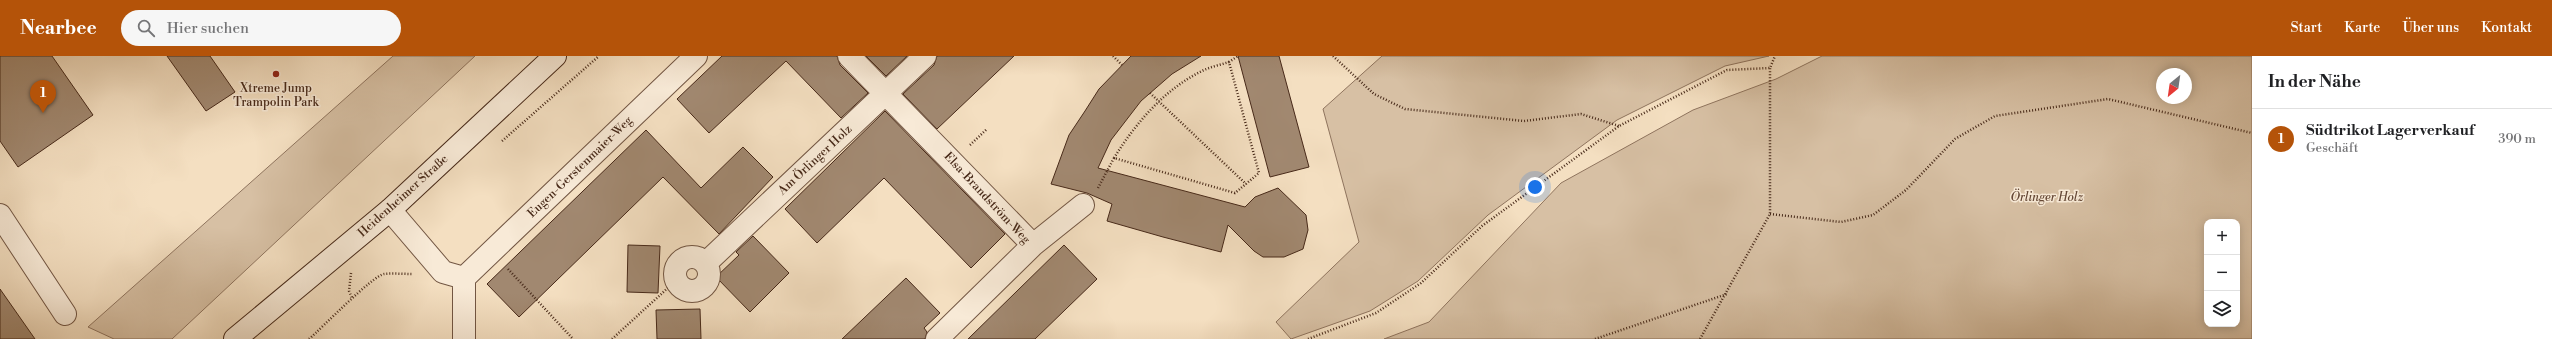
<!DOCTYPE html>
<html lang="de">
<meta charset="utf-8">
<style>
:root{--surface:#fff;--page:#f6f6f6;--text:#202124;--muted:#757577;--line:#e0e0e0;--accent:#b45309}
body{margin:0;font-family:"Libre Bodoni",serif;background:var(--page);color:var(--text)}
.controls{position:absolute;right:12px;bottom:12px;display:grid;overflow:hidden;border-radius:8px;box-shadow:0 2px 10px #0003}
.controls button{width:36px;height:36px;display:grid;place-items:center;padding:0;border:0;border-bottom:1px solid var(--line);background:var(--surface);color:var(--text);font:20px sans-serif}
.compass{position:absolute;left:2156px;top:12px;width:36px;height:36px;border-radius:50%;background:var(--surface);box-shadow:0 2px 10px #0003;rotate:209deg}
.you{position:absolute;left:1535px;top:131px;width:14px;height:14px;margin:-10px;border:3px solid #fff;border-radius:50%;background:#1a73e8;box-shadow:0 0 0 6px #1a73e833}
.badge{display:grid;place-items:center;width:26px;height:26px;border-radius:50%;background:var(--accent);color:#fff;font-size:13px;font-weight:700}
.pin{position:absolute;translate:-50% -33px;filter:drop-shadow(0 1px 2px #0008)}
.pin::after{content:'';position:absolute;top:21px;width:14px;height:12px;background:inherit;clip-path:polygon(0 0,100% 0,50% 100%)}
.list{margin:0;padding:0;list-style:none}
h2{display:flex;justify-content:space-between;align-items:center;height:52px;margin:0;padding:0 16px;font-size:17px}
h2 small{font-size:13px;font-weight:400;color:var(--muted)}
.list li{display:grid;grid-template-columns:26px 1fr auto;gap:12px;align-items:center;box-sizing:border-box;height:60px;padding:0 16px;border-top:1px solid var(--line)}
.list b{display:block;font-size:15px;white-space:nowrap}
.list p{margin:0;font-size:13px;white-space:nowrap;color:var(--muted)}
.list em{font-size:13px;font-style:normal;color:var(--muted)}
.icon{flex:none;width:22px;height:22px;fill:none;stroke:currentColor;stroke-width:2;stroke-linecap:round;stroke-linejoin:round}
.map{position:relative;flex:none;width:2252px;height:283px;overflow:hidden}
header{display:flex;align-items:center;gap:24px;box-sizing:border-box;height:56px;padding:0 20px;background:var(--accent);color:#fff}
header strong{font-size:19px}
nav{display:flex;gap:22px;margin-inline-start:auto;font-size:14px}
.search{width:280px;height:36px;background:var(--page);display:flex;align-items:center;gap:10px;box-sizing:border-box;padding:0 14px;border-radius:22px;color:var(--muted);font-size:15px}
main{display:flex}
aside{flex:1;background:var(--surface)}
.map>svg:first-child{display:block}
</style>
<header>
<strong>Nearbee</strong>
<div class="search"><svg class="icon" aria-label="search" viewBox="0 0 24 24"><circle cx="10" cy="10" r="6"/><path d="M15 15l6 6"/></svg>Hier suchen</div>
<nav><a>Start</a><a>Karte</a><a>Über uns</a><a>Kontakt</a></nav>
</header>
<main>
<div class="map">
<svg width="2252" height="283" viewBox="0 0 2252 283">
<rect width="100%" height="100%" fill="#f4dfc1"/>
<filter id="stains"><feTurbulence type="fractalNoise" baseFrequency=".005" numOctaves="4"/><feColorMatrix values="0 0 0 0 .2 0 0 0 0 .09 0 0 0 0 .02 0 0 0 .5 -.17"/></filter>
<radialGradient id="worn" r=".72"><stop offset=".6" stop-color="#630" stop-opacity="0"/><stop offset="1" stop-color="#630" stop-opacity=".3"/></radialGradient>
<path fill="#d7c0a4" stroke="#8f745e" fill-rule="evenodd" d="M393 0H475L172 283H114L88 271Z
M1382 0H1769L1725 10 1617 64 1488 159 1418 225 1370 255 1291 283 1276 266 1359 186 1323 53Z
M1822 0H2252V283H1384L1429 266 1561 127 1693 54 1776 23ZM2162 18H2186V42H2162ZM2207 166H2237V268H2207Z"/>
<path fill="#a18870" stroke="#472919" d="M0 0H52L93 59 18 111 0 85Z
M167 0H210L235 36 206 55Z
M722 0H837L840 9 868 37 841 62 786 5 709 77 677 43Z
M866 0H907L886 20Z
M937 0H1014L937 73 903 38 934 9Z
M1131 0H1201L1172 18 1141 45 1111 84 1098 112 1245 151 1255 141 1278 132 1306 159 1308 174 1303 193 1284 201H1263L1254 195 1228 169 1221 196 1163 181 1107 165 1112 148 1087 137 1051 128 1069 79 1085 55 1099 33Z
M1238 0H1279L1309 111 1270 121Z
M885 55 1005 178 971 212 884 122 817 187 785 153Z
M646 74 701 132 743 91 773 121 719 178 663 121 519 261 487 228Z
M753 180 789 217 750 256 716 221 739 199 736 196Z
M628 189 660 190 658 237 627 236Z
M1064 189 1097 223 1035 283H968Z
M906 222 940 257 924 272 927 276 925 283H842Z
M0 233 35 283H0Z
M700 253 701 283H657L656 254Z"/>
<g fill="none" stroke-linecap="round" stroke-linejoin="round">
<defs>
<path id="street" d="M849 0 1033 189
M390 154 443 216 464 222
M0 159 65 258
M675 218a17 17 0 1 1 34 0a17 17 0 1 1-34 0Z
M706 207 925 0
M464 283V222L696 0
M937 283 1033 189 1083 149"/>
<path id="secondary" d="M235 283 390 154 555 0"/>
</defs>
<use href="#street" stroke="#725643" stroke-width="24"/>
<use href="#secondary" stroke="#472919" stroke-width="24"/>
<path stroke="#472919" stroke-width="2.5" stroke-dasharray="1 2" stroke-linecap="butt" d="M1113 0 1122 9
M1333 0 1374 38 1405 53 1524 65 1581 58 1619 70
M1150 37 1246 128
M502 85 599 0
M970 89 987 73
M1114 102C1135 68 1164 34 1200 16 1209 11 1220 9 1229 6
M1098 132 1114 102 1235 137 1259 117 1229 6 1238 0
M1770 158 1841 166 1873 159 1906 134 1955 83 1995 60 2108 43 2252 77
M508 213 573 283
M351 217 349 235 352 242
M309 283C322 272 372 220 384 218 393 217 403 218 412 218
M612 283 670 230H679
M1308 283 1376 257 1421 227 1482 170 1619 70 1727 14 1770 12 1775 0
M1595 283 1727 238
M1700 283 1770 158V12"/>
<use href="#street" stroke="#f8ead7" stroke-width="22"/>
<use href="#secondary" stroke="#f8ead7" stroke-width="22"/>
</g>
<circle fill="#8f2418" stroke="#f8ead7" stroke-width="1.5" cx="276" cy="18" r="4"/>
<g text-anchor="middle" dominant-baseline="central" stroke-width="3" stroke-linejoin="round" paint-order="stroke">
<g font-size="12" fill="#472919" stroke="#f8ead7">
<text x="276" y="32">Xtreme Jump<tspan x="276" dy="14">Trampolin Park</tspan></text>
</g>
<g font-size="12" fill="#472919" stroke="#f8ead7">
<text transform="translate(815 104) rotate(-43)">Am Örlinger Holz</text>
<text transform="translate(580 111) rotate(-44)">Eugen-Gerstenmaier-Weg</text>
<text transform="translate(403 140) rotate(-42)">Heidenheimer Straße</text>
<text transform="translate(987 142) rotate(47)">Elsa-Brandström-Weg</text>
</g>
<g font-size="12" font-style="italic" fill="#644735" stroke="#f8ead7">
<text x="2047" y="141">Örlinger Holz</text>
</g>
</g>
<rect width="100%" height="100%" filter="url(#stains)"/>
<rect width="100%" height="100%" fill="url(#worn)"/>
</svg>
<div class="controls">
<button>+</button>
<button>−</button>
<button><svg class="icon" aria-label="layers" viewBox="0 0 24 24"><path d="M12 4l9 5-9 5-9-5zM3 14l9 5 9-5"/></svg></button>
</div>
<svg class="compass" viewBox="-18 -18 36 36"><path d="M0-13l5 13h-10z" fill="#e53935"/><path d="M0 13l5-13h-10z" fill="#757577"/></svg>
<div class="you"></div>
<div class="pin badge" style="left:43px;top:57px">1</div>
</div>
<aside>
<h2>In der Nähe<small></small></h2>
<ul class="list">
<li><span class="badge">1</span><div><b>Südtrikot Lagerverkauf</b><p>Geschäft</p></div><em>390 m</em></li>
</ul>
</aside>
</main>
